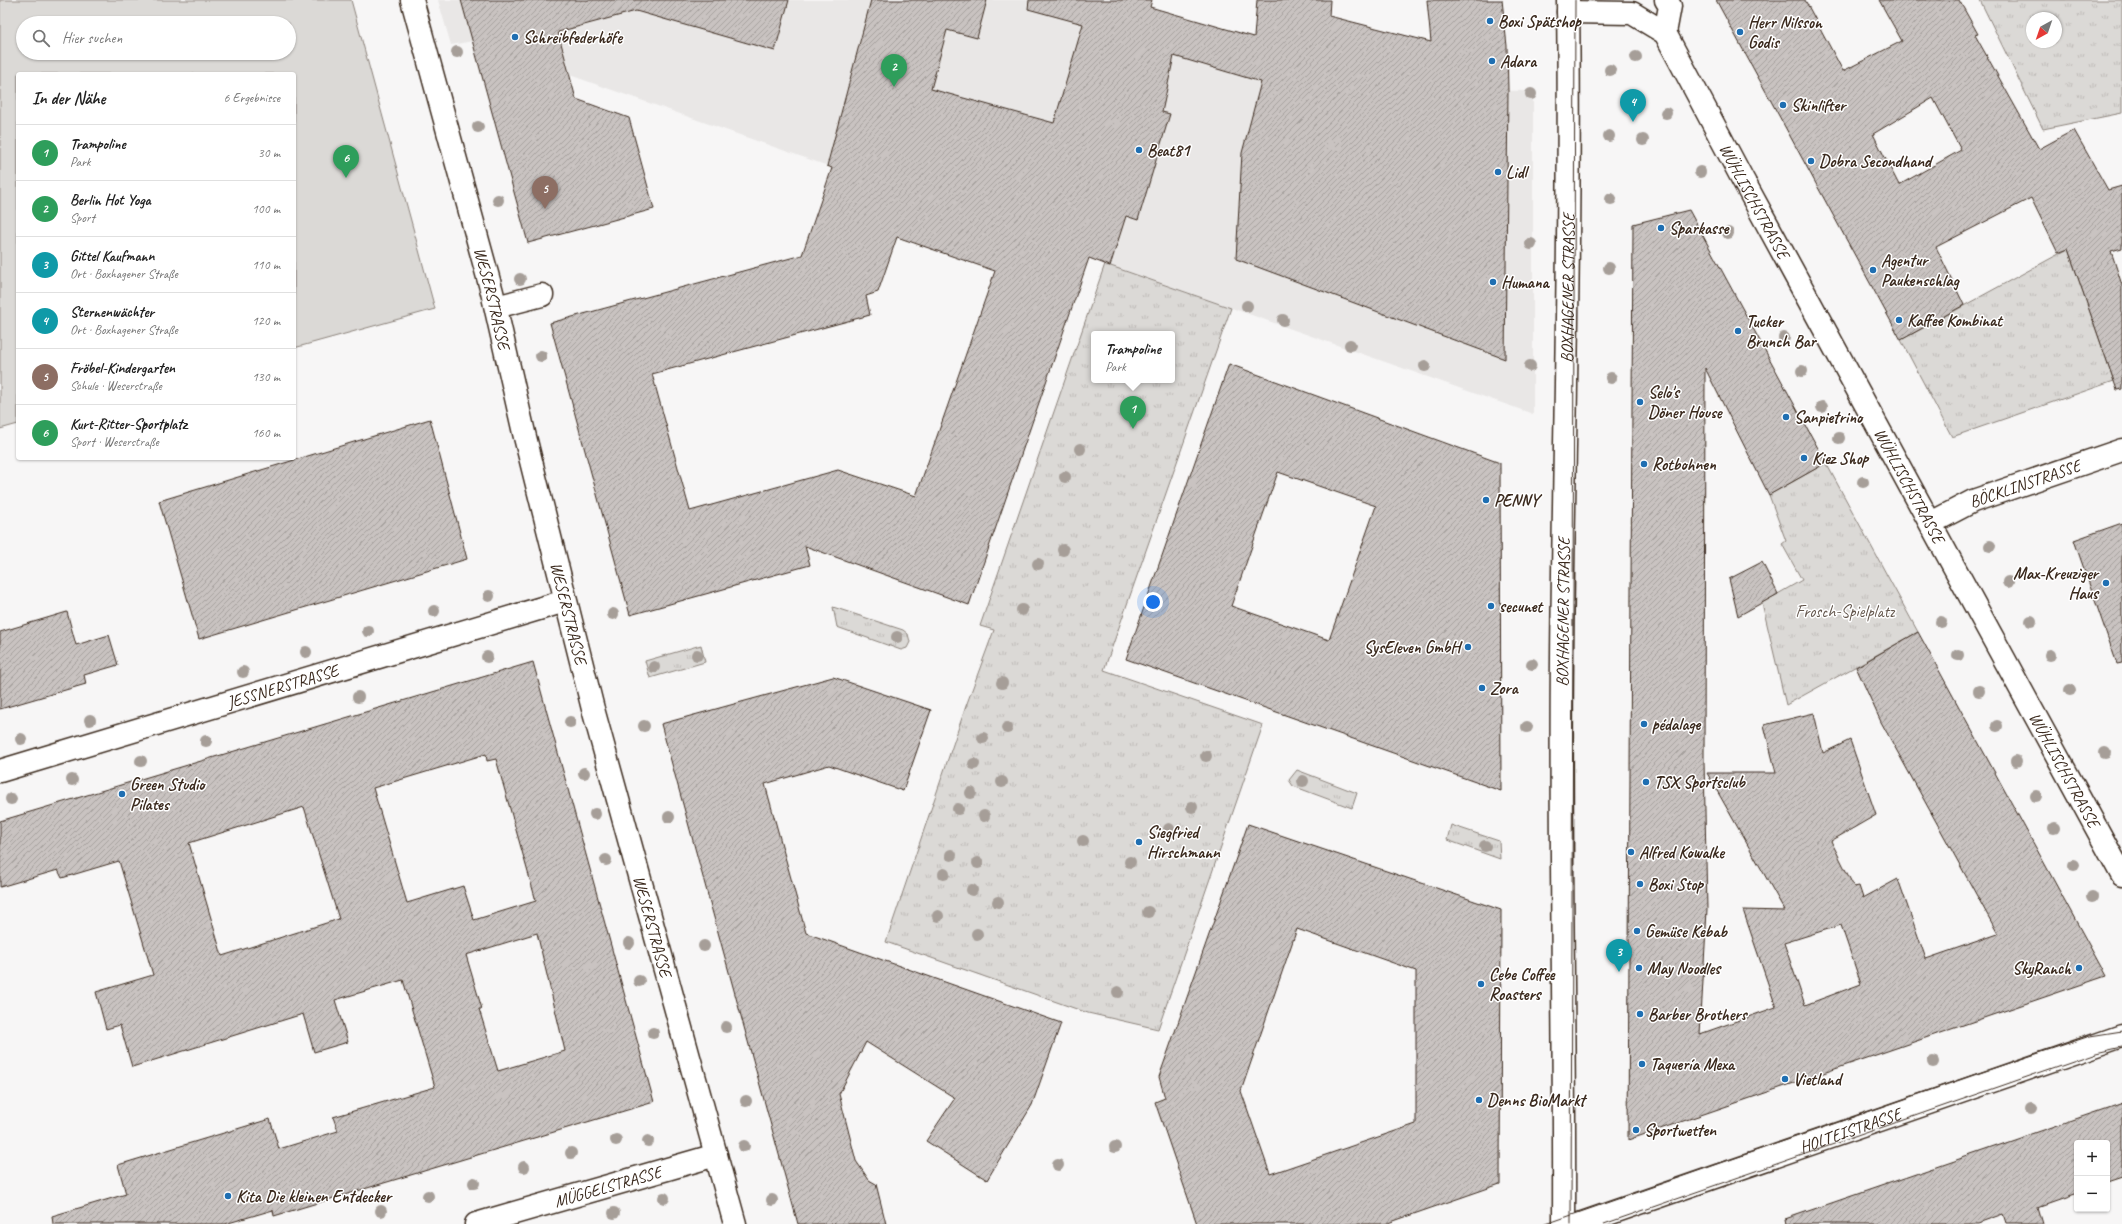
<!DOCTYPE html>
<html lang="de">
<meta charset="utf-8">
<style>
:root{--surface:#fff;--page:#f6f6f6;--text:#222;--muted:#767676;--line:#e0e0e0;--accent:#1f6fb2}
body{margin:0;font-family:Caveat,sans-serif;background:var(--page);color:var(--text)}
.controls{position:absolute;right:12px;bottom:12px;display:grid;overflow:hidden;border-radius:4px;box-shadow:0 1px 3px #0004}
.controls button{width:36px;height:36px;display:grid;place-items:center;padding:0;border:0;border-bottom:1px solid var(--line);background:var(--surface);color:var(--text);font:20px sans-serif}
.compass{position:absolute;left:2026px;top:12px;width:36px;height:36px;border-radius:50%;background:var(--surface);box-shadow:0 1px 3px #0004;rotate:220deg}
.you{position:absolute;left:1153px;top:602px;width:14px;height:14px;margin:-10px;border:3px solid #fff;border-radius:50%;background:#1a73e8;box-shadow:0 0 0 6px #1a73e833}
.badge{display:grid;place-items:center;width:26px;height:26px;border-radius:50%;background:var(--accent);color:#fff;font-size:13px;font-weight:700}
.pin{position:absolute;translate:-50% -33px;filter:drop-shadow(0 1px 2px #0008)}
.pin::after{content:'';position:absolute;top:21px;width:14px;height:12px;background:inherit;clip-path:polygon(0 0,100% 0,50% 100%)}
.popup{position:absolute;left:1091px;top:331px;width:84px;height:52px;box-sizing:border-box;display:grid;place-content:center;border-radius:4px;background:var(--surface);filter:drop-shadow(0 1px 3px #0005);font-size:13px;white-space:nowrap;color:var(--muted)}
.popup b{font-size:15px;color:var(--text)}
.popup::after{content:'';position:absolute;left:50%;top:100%;margin-left:-8px;border:8px solid transparent;border-top-color:var(--surface)}
.list{margin:0;padding:0;list-style:none}
h2{display:flex;justify-content:space-between;align-items:center;height:52px;margin:0;padding:0 16px;font-size:17px}
h2 small{font-size:13px;font-weight:400;color:var(--muted)}
.list li{display:grid;grid-template-columns:26px 1fr auto;gap:12px;align-items:center;box-sizing:border-box;height:56px;padding:0 16px;border-top:1px solid var(--line)}
.list b{display:block;font-size:15px;white-space:nowrap}
.list p{margin:0;font-size:13px;white-space:nowrap;color:var(--muted)}
.list em{font-size:13px;font-style:normal;color:var(--muted)}
.icon{flex:none;width:22px;height:22px;fill:none;stroke:currentColor;stroke-width:2;stroke-linecap:round;stroke-linejoin:round}
.map{position:relative;flex:none;width:2122px;height:1224px;overflow:hidden}
.search{position:absolute;background:var(--surface);box-shadow:0 1px 3px #0004;left:16px;top:16px;width:280px;height:44px;display:flex;align-items:center;gap:10px;box-sizing:border-box;padding:0 14px;border-radius:22px;color:var(--muted);font-size:15px}
.panel{position:absolute;background:var(--surface);box-shadow:0 1px 3px #0004;left:16px;top:72px;width:280px;height:388px;border-radius:4px}
.map>svg:first-child{display:block}
</style>
<div class="map">
<svg width="2122" height="1224" viewBox="0 0 2122 1224">
<defs>
<pattern id="grass-tufts" width="24" height="20" patternUnits="userSpaceOnUse"><rect width="24" height="20" fill="#dbd9d6"/><path d="M3 7l-1-3M5 7V3M7 7l1-3M15 17l-1-3M17 17v-4M19 17l1-3" fill="none" stroke="#bdbab7"/></pattern>
<pattern id="building-hatch" width="6" height="6" patternUnits="userSpaceOnUse"><rect width="6" height="6" fill="#c9c3c1"/><path d="M-1 1l2-2M0 6l6-6M5 7l2-2" fill="none" stroke="#a49f9c"/></pattern>
</defs>
<rect width="100%" height="100%" fill="#f7f6f6"/>
<filter id="ink" filterUnits="userSpaceOnUse"><feTurbulence type="fractalNoise" baseFrequency=".025" numOctaves="2"/><feDisplacementMap in="SourceGraphic" scale="8" xChannelSelector="R" yChannelSelector="G"/><feConvolveMatrix kernelMatrix="1 2 1 2 8 2 1 2 1" color-interpolation-filters="sRGB"/></filter>
<g filter="url(#ink)">
<path fill="#e9e7e6" d="M438 0H1123L1272 42 1455 90 1533 91V414L473 41 451 45Z"/>
<path fill="url(#grass-tufts)" stroke="#8b827a" fill-rule="evenodd" d="M1980 0H2122V113L2043 129ZM2032 18H2056V42H2032Z
M2068 249 2114 381 1952 437 1901 340Z
M1105 264 1231 308 1104 670 1263 725 1158 1029 1088 1013 886 942 966 706 994 630 980 626ZM1094 334H1172V380H1094Z
M1826 463 1918 632 1786 705 1762 603 1802 580 1782 544 1786 541 1769 495Z
M833 607 903 630 908 634 910 642 907 648 901 650 837 627Z
M701 645 705 662 650 678 645 661Z
M1297 770 1357 793 1352 808 1293 786 1289 780Z
M1451 825 1499 841 1500 859 1447 840Z"/>
<path fill="#dbd9d6" stroke="#8b827a" fill-rule="evenodd" d="M0 0H351L435 309 294 348V74H18V424L0 429ZM23 23H289V53H23Z"/>
<path fill="url(#building-hatch)" stroke="#3b2a1e" fill-rule="evenodd" d="M461 0H789L775 51 636 11 558 32 576 99 629 118 654 209 528 243Z
M871 0H987L977 38 947 30 931 89 1054 123 1083 24 1028 9 1029 0H1152L1150 7 1254 37 1257 0H1330L1329 16 1431 42 1427 0H1502L1507 46 1508 91 1505 359 1236 259 1242 153 1261 82 1174 56 1162 112 1170 114 1138 220 1126 216 1110 266 1089 258 969 605 805 546 810 565 630 615 550 323 802 255 832 168 827 166ZM897 237 995 271 916 496 838 470 690 511 652 374 870 315 866 296 878 292Z
M1716 0H1805L1843 71 1902 41 1879 0H1959L1978 34 1975 35 2039 149 2074 130 2108 190 2122 186V248L2111 251 2122 285V389L2117 390 2068 249 2058 253 2031 198 1936 247 1964 305 1901 340ZM1933 98 1961 150 1899 185 1873 134Z
M1689 210 1826 463 1769 495 1705 368 1704 761 1707 910 1700 1034 1776 1007 1743 910 1785 911 1707 773H1776L1764 725 1814 713 1823 753 1850 740 1876 815 1831 841 1854 887 1859 886 1863 898 1898 879 1926 959 1998 934 1881 722 1856 667 1918 632 2106 976 1628 1140 1633 224ZM1841 925 1861 984 1805 1005 1784 943Z
M1229 364 1500 463 1501 791 1126 659ZM1278 472 1376 506 1329 640 1231 606Z
M430 419 467 559 199 639 159 501Z
M2122 523V663L2117 664 2074 540Z
M1762 562 1778 594 1738 616 1729 579Z
M67 612 76 645 109 635 118 665 84 675 86 684 0 709V632Z
M533 662 654 1102 274 1216 273 1210 225 1224H53L52 1216 126 1194 118 1165 270 1119 279 1149 338 1131 333 1117 435 1087 403 980 335 1000 348 1042 314 1052 303 1014 132 1067 120 1025 106 1029 96 992 153 975 119 861 62 878 58 870 0 887V821ZM486 754 487 761 496 759 536 901 474 920 463 886 407 903 373 788ZM304 807 339 919 222 956 189 843ZM537 933 565 1051 498 1071 479 1009H482L466 955Z
M833 677 931 710 903 791 829 765 765 784 806 933 1061 1023 1032 1105 987 1180 926 1141 955 1098 866 1042 839 1094 856 1161 869 1180 876 1184 886 1224H798L661 724Z
M1248 824 1501 910 1500 1184 1385 1224H1197L1155 1102 1165 1098 1159 1077ZM1297 929 1416 971V1124L1270 1174 1241 1091Z
M2122 1103V1177L2107 1182V1143H2077V1193L2037 1207 2042 1224H2007L2004 1215 1979 1224H1786L1785 1219Z"/>
<g fill="none" stroke-linecap="round" stroke-linejoin="round">
<defs>
<path id="service" d="M496 307 542 295"/>
<g id="minor">
<path id="s1" d="M412 0 492 292 524 433 593 709 735 1224"/>
<path id="s2" d="M1568 12 1632 13 1665 33 1742 178 2122 875"/>
<path d="M1665 33 1670 6 1666 0"/>
<path id="s3" d="M1931 523 1973 501 2122 450"/>
<path id="s4" d="M0 771 565 601"/>
<path id="s5" d="M476 1224 716 1155"/>
</g>
<g id="tertiary">
<path id="s6" d="M1564 1224C1565 1035 1560 847 1562 658 1564 439 1571 219 1568 0"/>
<path id="s7" d="M1579 1224 2122 1036"/>
</g>
</defs>
<use href="#service" stroke="#3b2a1e" stroke-width="25"/>
<use href="#minor" stroke="#3b2a1e" stroke-width="25"/>
<use href="#tertiary" stroke="#3b2a1e" stroke-width="25"/>
<use href="#service" stroke="#fff" stroke-width="22"/>
<use href="#minor" stroke="#fff" stroke-width="22"/>
<use href="#tertiary" stroke="#fff" stroke-width="22"/>
<path stroke="#3b2a1e" stroke-width="1" d="M1546 1224 1973 1075 2090 1036 2122 1031
M1571 1224 1575 0
M1604 1224 2096 1053 2122 1047"/>
</g>
<g fill="#a69e98">
<circle cx="457" cy="52" r="6"/>
<circle cx="1636" cy="57" r="6"/>
<circle cx="1610" cy="70" r="6"/>
<circle cx="1531" cy="94" r="6"/>
<circle cx="1666" cy="113" r="6"/>
<circle cx="478" cy="127" r="6"/>
<circle cx="1609" cy="136" r="6"/>
<circle cx="1643" cy="140" r="6"/>
<circle cx="1700" cy="172" r="6"/>
<circle cx="1611" cy="199" r="6"/>
<circle cx="498" cy="200" r="6"/>
<circle cx="1728" cy="233" r="6"/>
<circle cx="1531" cy="244" r="6"/>
<circle cx="1609" cy="268" r="6"/>
<circle cx="520" cy="279" r="6"/>
<circle cx="1247" cy="306" r="6"/>
<circle cx="1283" cy="320" r="6"/>
<circle cx="1784" cy="338" r="6"/>
<circle cx="1350" cy="345" r="6"/>
<circle cx="541" cy="356" r="6"/>
<circle cx="1425" cy="366" r="6"/>
<circle cx="1530" cy="366" r="6"/>
<circle cx="1802" cy="371" r="6"/>
<circle cx="1611" cy="378" r="6"/>
<circle cx="1822" cy="407" r="6"/>
<circle cx="1839" cy="438" r="6"/>
<circle cx="1080" cy="449" r="6"/>
<circle cx="1065" cy="477" r="6"/>
<circle cx="1863" cy="482" r="6"/>
<circle cx="1990" cy="546" r="6"/>
<circle cx="1063" cy="550" r="6"/>
<circle cx="1038" cy="564" r="6"/>
<circle cx="2008" cy="582" r="6"/>
<circle cx="489" cy="596" r="6"/>
<circle cx="1022" cy="610" r="6"/>
<circle cx="434" cy="611" r="6"/>
<circle cx="613" cy="614" r="6"/>
<circle cx="2031" cy="621" r="6"/>
<circle cx="1941" cy="622" r="6"/>
<circle cx="368" cy="631" r="6"/>
<circle cx="897" cy="637" r="6"/>
<circle cx="306" cy="652" r="6"/>
<circle cx="697" cy="655" r="6"/>
<circle cx="1958" cy="655" r="6"/>
<circle cx="2050" cy="655" r="6"/>
<circle cx="487" cy="657" r="6"/>
<circle cx="1532" cy="664" r="6"/>
<circle cx="654" cy="667" r="6"/>
<circle cx="243" cy="672" r="6"/>
<circle cx="1002" cy="683" r="6"/>
<circle cx="2070" cy="690" r="6"/>
<circle cx="1979" cy="691" r="6"/>
<circle cx="358" cy="697" r="6"/>
<circle cx="90" cy="720" r="6"/>
<circle cx="570" cy="722" r="6"/>
<circle cx="644" cy="726" r="6"/>
<circle cx="1997" cy="726" r="6"/>
<circle cx="1527" cy="727" r="6"/>
<circle cx="1007" cy="728" r="6"/>
<circle cx="983" cy="738" r="6"/>
<circle cx="21" cy="739" r="6"/>
<circle cx="206" cy="741" r="6"/>
<circle cx="2105" cy="753" r="6"/>
<circle cx="1206" cy="756" r="6"/>
<circle cx="141" cy="761" r="6"/>
<circle cx="2016" cy="761" r="6"/>
<circle cx="974" cy="764" r="6"/>
<circle cx="584" cy="773" r="6"/>
<circle cx="72" cy="780" r="6"/>
<circle cx="1303" cy="781" r="6"/>
<circle cx="1002" cy="782" r="6"/>
<circle cx="971" cy="793" r="6"/>
<circle cx="2036" cy="796" r="6"/>
<circle cx="11" cy="799" r="6"/>
<circle cx="1192" cy="807" r="6"/>
<circle cx="958" cy="809" r="6"/>
<circle cx="595" cy="814" r="6"/>
<circle cx="984" cy="816" r="6"/>
<circle cx="669" cy="817" r="6"/>
<circle cx="2054" cy="828" r="6"/>
<circle cx="1169" cy="829" r="6"/>
<circle cx="1083" cy="841" r="6"/>
<circle cx="1485" cy="846" r="6"/>
<circle cx="951" cy="855" r="6"/>
<circle cx="606" cy="860" r="6"/>
<circle cx="1130" cy="862" r="6"/>
<circle cx="978" cy="863" r="6"/>
<circle cx="2074" cy="865" r="6"/>
<circle cx="944" cy="874" r="6"/>
<circle cx="972" cy="890" r="6"/>
<circle cx="2092" cy="897" r="6"/>
<circle cx="998" cy="902" r="6"/>
<circle cx="1148" cy="912" r="6"/>
<circle cx="938" cy="916" r="6"/>
<circle cx="977" cy="934" r="6"/>
<circle cx="629" cy="943" r="6"/>
<circle cx="704" cy="946" r="6"/>
<circle cx="639" cy="981" r="6"/>
<circle cx="1118" cy="992" r="6"/>
<circle cx="726" cy="1027" r="6"/>
<circle cx="653" cy="1033" r="6"/>
<circle cx="1933" cy="1062" r="6"/>
<circle cx="746" cy="1101" r="6"/>
<circle cx="2031" cy="1109" r="6"/>
<circle cx="616" cy="1140" r="6"/>
<circle cx="648" cy="1141" r="6"/>
<circle cx="744" cy="1146" r="6"/>
<circle cx="1115" cy="1147" r="6"/>
<circle cx="571" cy="1153" r="6"/>
<circle cx="1058" cy="1165" r="6"/>
<circle cx="524" cy="1167" r="6"/>
<circle cx="474" cy="1183" r="6"/>
<circle cx="428" cy="1196" r="6"/>
<circle cx="664" cy="1198" r="6"/>
<circle cx="772" cy="1200" r="6"/>
<circle cx="381" cy="1211" r="6"/>
<circle cx="614" cy="1213" r="6"/>
</g>
</g>
<g fill="#1f6fb2" stroke="#fff" stroke-width="1.5">
<circle cx="1490" cy="21" r="4"/>
<circle cx="1740" cy="32" r="4"/>
<circle cx="515" cy="37" r="4"/>
<circle cx="1492" cy="61" r="4"/>
<circle cx="1783" cy="105" r="4"/>
<circle cx="1139" cy="150" r="4"/>
<circle cx="1811" cy="161" r="4"/>
<circle cx="1498" cy="172" r="4"/>
<circle cx="1661" cy="228" r="4"/>
<circle cx="1873" cy="270" r="4"/>
<circle cx="1493" cy="282" r="4"/>
<circle cx="1899" cy="320" r="4"/>
<circle cx="1738" cy="331" r="4"/>
<circle cx="1640" cy="402" r="4"/>
<circle cx="1786" cy="417" r="4"/>
<circle cx="1804" cy="458" r="4"/>
<circle cx="1644" cy="464" r="4"/>
<circle cx="1486" cy="500" r="4"/>
<circle cx="2106" cy="583" r="4"/>
<circle cx="1491" cy="606" r="4"/>
<circle cx="1468" cy="647" r="4"/>
<circle cx="1482" cy="688" r="4"/>
<circle cx="1644" cy="724" r="4"/>
<circle cx="1646" cy="782" r="4"/>
<circle cx="122" cy="794" r="4"/>
<circle cx="1139" cy="842" r="4"/>
<circle cx="1631" cy="852" r="4"/>
<circle cx="1640" cy="884" r="4"/>
<circle cx="1637" cy="931" r="4"/>
<circle cx="1639" cy="968" r="4"/>
<circle cx="2079" cy="968" r="4"/>
<circle cx="1481" cy="984" r="4"/>
<circle cx="1640" cy="1014" r="4"/>
<circle cx="1642" cy="1064" r="4"/>
<circle cx="1785" cy="1079" r="4"/>
<circle cx="1479" cy="1100" r="4"/>
<circle cx="1636" cy="1130" r="4"/>
<circle cx="228" cy="1196" r="4"/>
</g>
<g text-anchor="middle" dominant-baseline="central" stroke-width="3" stroke-linejoin="round" paint-order="stroke">
<g font-size="17" font-weight="bold" fill="#3b2a1e" stroke="#fff" text-anchor="start">
<text x="1498" y="21">Boxi Spätshop</text>
<text x="1748" y="22">Herr Nilsson<tspan x="1748" dy="20">Godis</tspan></text>
<text x="523" y="37">Schreibfederhöfe</text>
<text x="1500" y="61">Adara</text>
<text x="1791" y="105">Skinlifter</text>
<text x="1147" y="150">Beat81</text>
<text x="1819" y="161">Dobra Secondhand</text>
<text x="1506" y="172">Lidl</text>
<text x="1669" y="228">Sparkasse</text>
<text x="1881" y="260">Agentur<tspan x="1881" dy="20">Paukenschlag</tspan></text>
<text x="1501" y="282">Humana</text>
<text x="1907" y="320">Kaffee Kombinat</text>
<text x="1746" y="321">Tucker<tspan x="1746" dy="20">Brunch Bar</tspan></text>
<text x="1648" y="392">Selo's<tspan x="1648" dy="20">Döner House</tspan></text>
<text x="1794" y="417">Sanpietrino</text>
<text x="1812" y="458">Kiez Shop</text>
<text x="1652" y="464">Rotbohnen</text>
<text x="1494" y="500">PENNY</text>
<text x="2098" y="573" text-anchor="end">Max-Kreuziger<tspan x="2098" dy="20">Haus</tspan></text>
<text x="1499" y="606">secunet</text>
<text x="1460" y="647" text-anchor="end">SysEleven GmbH</text>
<text x="1490" y="688">Zora</text>
<text x="1652" y="724">pédalage</text>
<text x="1654" y="782">TSX Sportsclub</text>
<text x="130" y="784">Green Studio<tspan x="130" dy="20">Pilates</tspan></text>
<text x="1147" y="832">Siegfried<tspan x="1147" dy="20">Hirschmann</tspan></text>
<text x="1639" y="852">Alfred Kowalke</text>
<text x="1648" y="884">Boxi Stop</text>
<text x="1645" y="931">Gemüse Kebab</text>
<text x="1647" y="968">May Noodles</text>
<text x="2071" y="968" text-anchor="end">SkyRanch</text>
<text x="1489" y="974">Cebe Coffee<tspan x="1489" dy="20">Roasters</tspan></text>
<text x="1648" y="1014">Barber Brothers</text>
<text x="1650" y="1064">Taquería Mexa</text>
<text x="1793" y="1079">Vietland</text>
<text x="1487" y="1100">Denns BioMarkt</text>
<text x="1644" y="1130">Sportwetten</text>
<text x="236" y="1196">Kita Die kleinen Entdecker</text>
</g>
<g font-size="17" fill="#3b2a1e" stroke="#fff">
<text stroke="none"><textPath href="#s2" startOffset="293">WÜHLISCHSTRASSE</textPath></text>
<text stroke="none"><textPath href="#s6" startOffset="936">BOXHAGENER STRASSE</textPath></text>
<text stroke="none"><textPath href="#s1" startOffset="309">WESERSTRASSE</textPath></text>
<text stroke="none"><textPath href="#s3" startOffset="102">BÖCKLINSTRASSE</textPath></text>
<text stroke="none"><textPath href="#s2" startOffset="617">WÜHLISCHSTRASSE</textPath></text>
<text stroke="none"><textPath href="#s6" startOffset="612">BOXHAGENER STRASSE</textPath></text>
<text stroke="none"><textPath href="#s1" startOffset="633">WESERSTRASSE</textPath></text>
<text stroke="none"><textPath href="#s4" startOffset="295">JESSNERSTRASSE</textPath></text>
<text stroke="none"><textPath href="#s2" startOffset="941">WÜHLISCHSTRASSE</textPath></text>
<text stroke="none"><textPath href="#s1" startOffset="957">WESERSTRASSE</textPath></text>
<text stroke="none"><textPath href="#s7" startOffset="287">HOLTEISTRASSE</textPath></text>
<text stroke="none"><textPath href="#s5" startOffset="137">MÜGGELSTRASSE</textPath></text>
</g>
<g font-size="17" fill="#63564c" stroke="#fff">
<text x="1845" y="611">Frosch-Spielplatz</text>
</g>
</g>
</svg>
<div class="controls">
<button>+</button>
<button>−</button>
</div>
<svg class="compass" viewBox="-18 -18 36 36"><path d="M0-13l5 13h-10z" fill="#e53935"/><path d="M0 13l5-13h-10z" fill="#767676"/></svg>
<div class="you"></div>
<div class="pin badge" style="left:1133px;top:429px;background:#2e9e5b">1</div>
<div class="popup"><b>Trampoline</b>Park</div>
<div class="pin badge" style="left:894px;top:87px;background:#2e9e5b">2</div>
<div class="pin badge" style="left:1619px;top:972px;background:#0f9aa8">3</div>
<div class="pin badge" style="left:1633px;top:122px;background:#0f9aa8">4</div>
<div class="pin badge" style="left:545px;top:209px;background:#8d6e63">5</div>
<div class="pin badge" style="left:346px;top:178px;background:#2e9e5b">6</div>
<div class="search"><svg class="icon" aria-label="search" viewBox="0 0 24 24"><circle cx="10" cy="10" r="6"/><path d="M15 15l6 6"/></svg>Hier suchen</div>
<section class="panel">
<h2>In der Nähe<small>6 Ergebnisse</small></h2>
<ul class="list">
<li><span class="badge" style="background:#2e9e5b">1</span><div><b>Trampoline</b><p>Park</p></div><em>30 m</em></li>
<li><span class="badge" style="background:#2e9e5b">2</span><div><b>Berlin Hot Yoga</b><p>Sport</p></div><em>100 m</em></li>
<li><span class="badge" style="background:#0f9aa8">3</span><div><b>Gittel Kaufmann</b><p>Ort · Boxhagener Straße</p></div><em>110 m</em></li>
<li><span class="badge" style="background:#0f9aa8">4</span><div><b>Sternenwächter</b><p>Ort · Boxhagener Straße</p></div><em>120 m</em></li>
<li><span class="badge" style="background:#8d6e63">5</span><div><b>Fröbel-Kindergarten</b><p>Schule · Weserstraße</p></div><em>130 m</em></li>
<li><span class="badge" style="background:#2e9e5b">6</span><div><b>Kurt-Ritter-Sportplatz</b><p>Sport · Weserstraße</p></div><em>160 m</em></li>
</ul>
</section>
</div>
